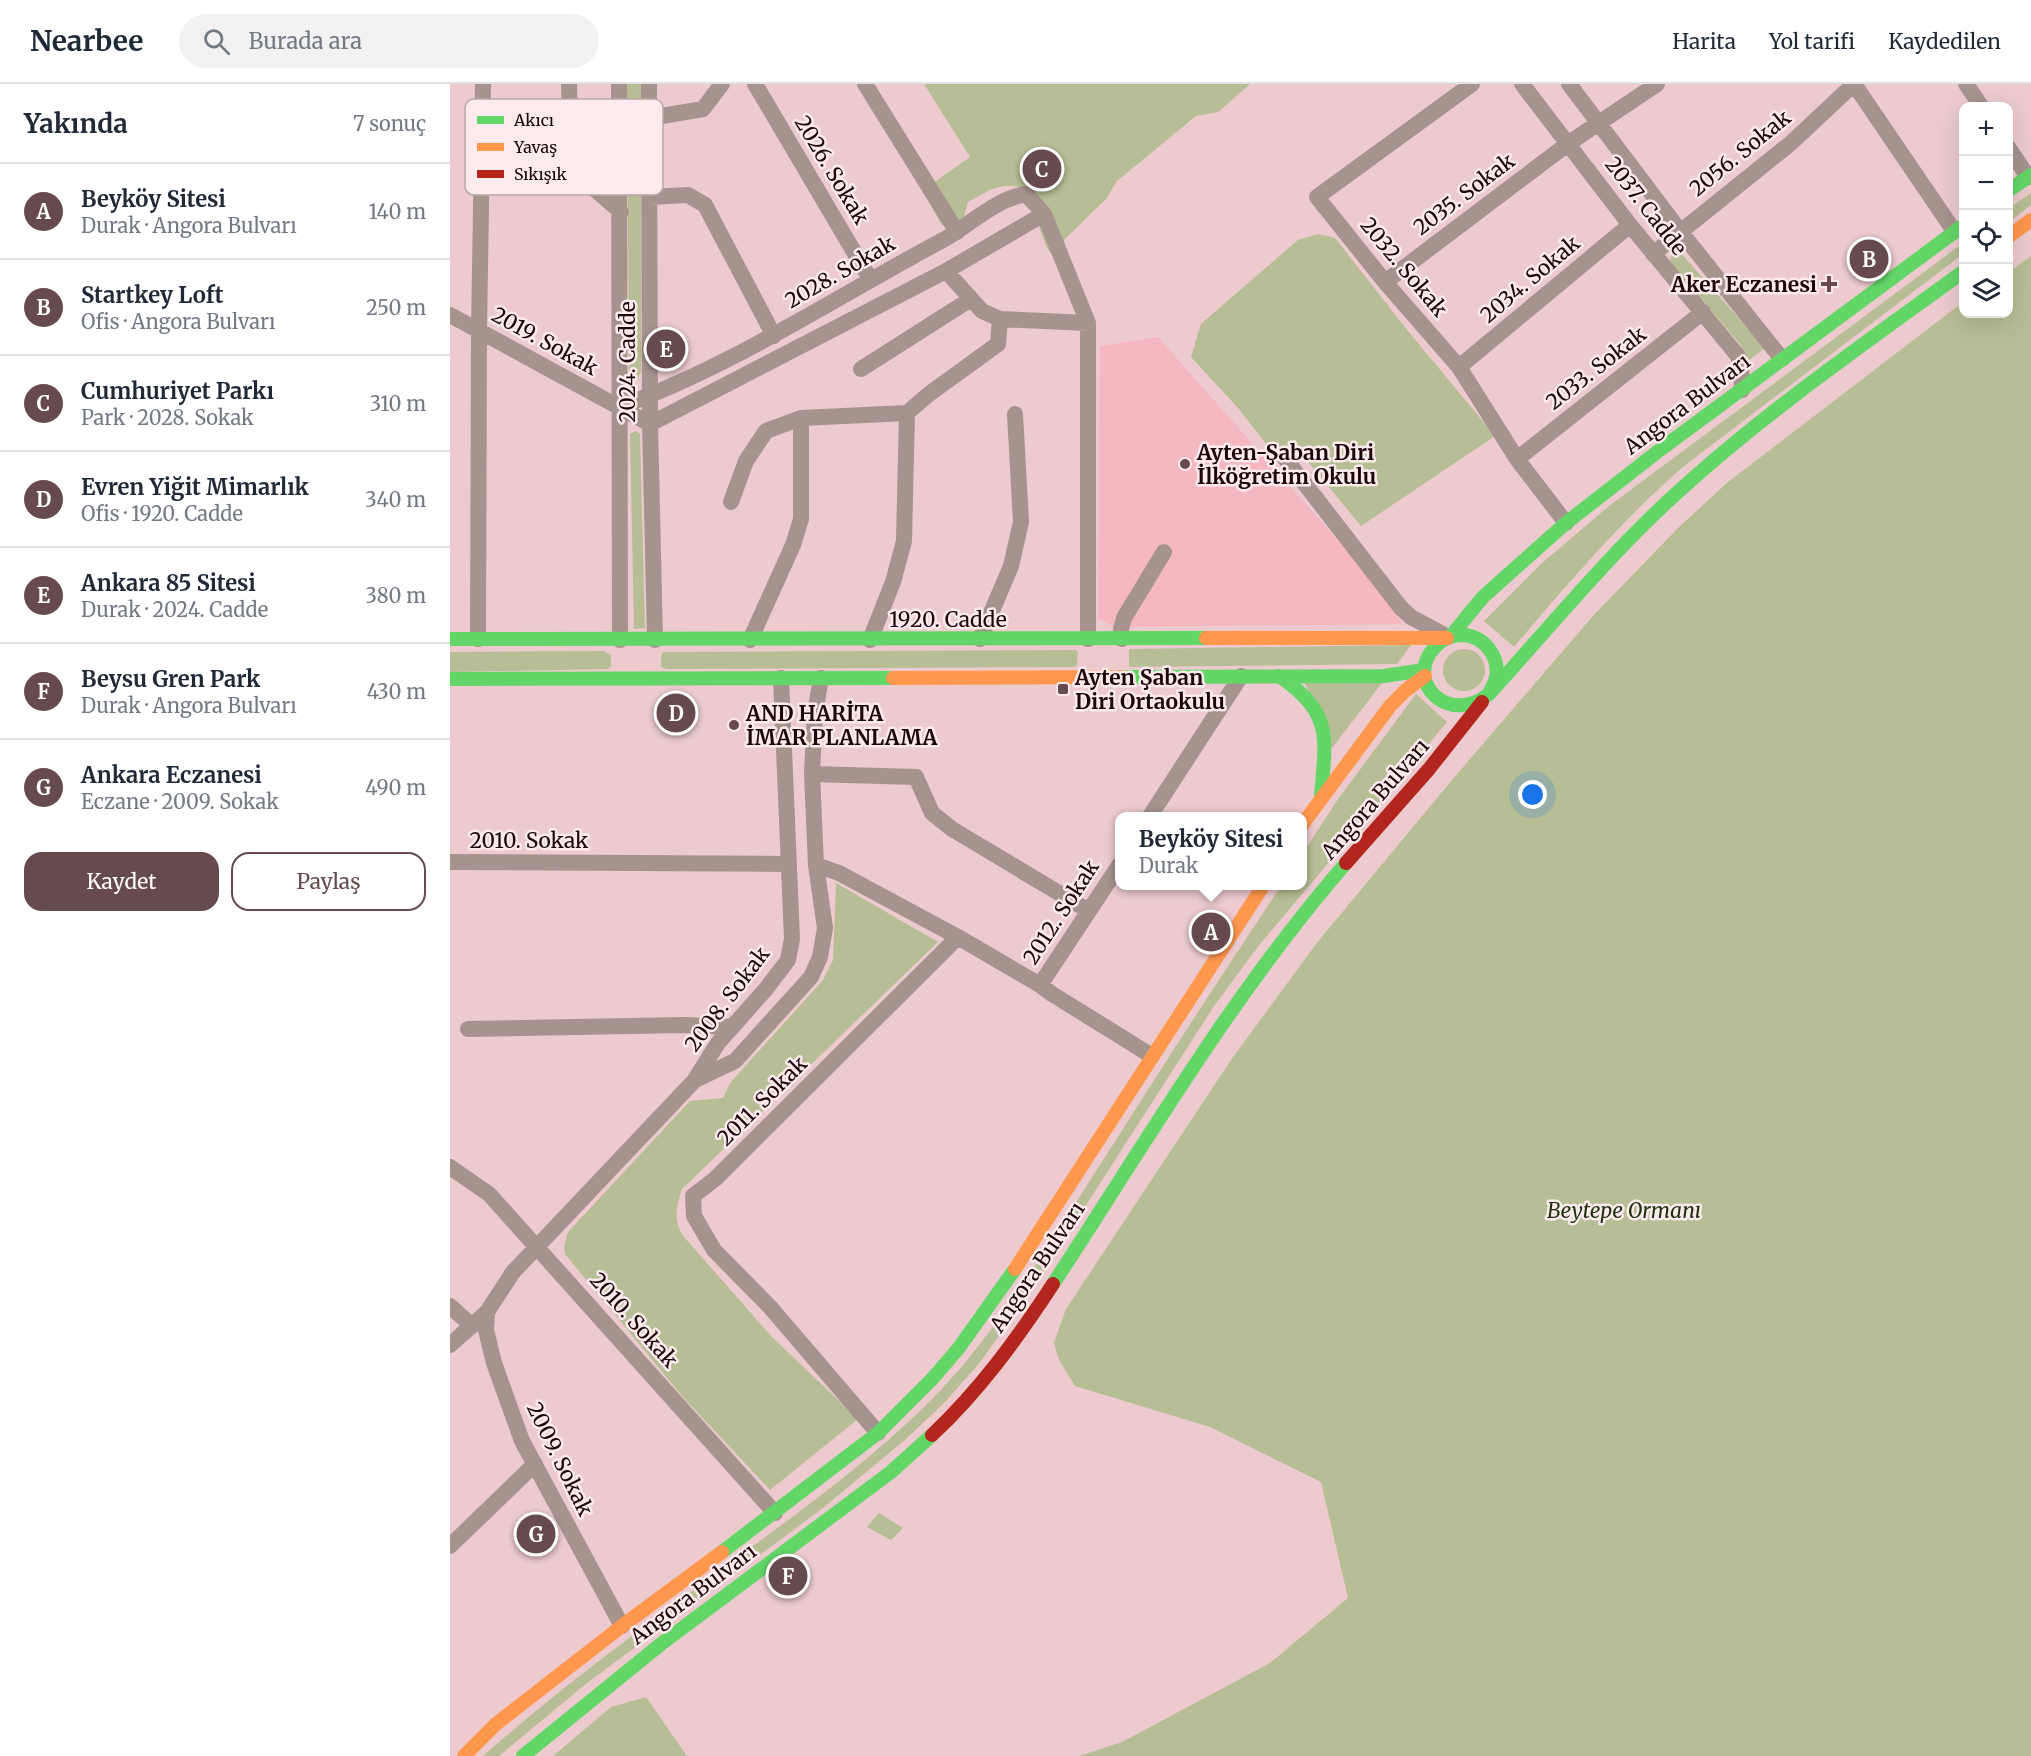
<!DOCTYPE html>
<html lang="tr">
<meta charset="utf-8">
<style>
:root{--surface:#fff;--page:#f2f2f3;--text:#1f2937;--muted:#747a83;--line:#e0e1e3;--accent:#664a4e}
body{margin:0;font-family:Merriweather,serif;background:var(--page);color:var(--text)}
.controls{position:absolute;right:18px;top:18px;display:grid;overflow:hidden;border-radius:12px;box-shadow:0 6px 24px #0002}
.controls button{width:54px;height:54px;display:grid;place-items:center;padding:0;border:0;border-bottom:2px solid var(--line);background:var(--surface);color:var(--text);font:30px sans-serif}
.you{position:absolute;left:1083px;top:711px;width:21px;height:21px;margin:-15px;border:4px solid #fff;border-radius:50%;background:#1a73e8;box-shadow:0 0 0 9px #1a73e833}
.badge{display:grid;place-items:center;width:39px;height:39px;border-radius:50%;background:var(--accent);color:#fff;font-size:20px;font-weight:700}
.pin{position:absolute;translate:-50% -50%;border:3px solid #fff;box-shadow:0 2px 6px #0006}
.popup{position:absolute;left:665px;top:728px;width:192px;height:78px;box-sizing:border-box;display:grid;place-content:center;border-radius:12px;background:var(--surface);filter:drop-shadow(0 2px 4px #0005);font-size:20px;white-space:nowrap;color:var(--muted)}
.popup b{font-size:22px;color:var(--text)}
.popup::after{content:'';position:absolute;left:50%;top:100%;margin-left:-12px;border:12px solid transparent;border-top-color:var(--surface)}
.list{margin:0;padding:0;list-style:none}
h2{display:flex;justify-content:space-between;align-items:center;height:78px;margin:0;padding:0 24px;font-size:26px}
h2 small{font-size:20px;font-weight:400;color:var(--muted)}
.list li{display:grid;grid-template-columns:39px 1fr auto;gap:18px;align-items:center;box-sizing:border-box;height:96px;padding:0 24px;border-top:2px solid var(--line)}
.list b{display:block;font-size:22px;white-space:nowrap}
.list p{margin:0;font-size:20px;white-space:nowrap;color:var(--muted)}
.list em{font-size:20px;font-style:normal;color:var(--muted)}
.actions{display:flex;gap:12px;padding:18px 24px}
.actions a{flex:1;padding:14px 0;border:2px solid var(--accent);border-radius:18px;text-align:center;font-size:21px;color:var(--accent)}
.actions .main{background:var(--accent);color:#fff}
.icon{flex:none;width:33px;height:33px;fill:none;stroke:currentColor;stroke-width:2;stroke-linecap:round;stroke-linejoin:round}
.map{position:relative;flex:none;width:1581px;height:1672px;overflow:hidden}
header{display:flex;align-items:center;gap:36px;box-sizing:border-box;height:84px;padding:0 30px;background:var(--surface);border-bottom:2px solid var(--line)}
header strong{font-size:28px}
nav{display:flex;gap:33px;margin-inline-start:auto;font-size:21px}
.search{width:420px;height:54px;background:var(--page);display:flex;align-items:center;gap:15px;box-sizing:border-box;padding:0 21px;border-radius:33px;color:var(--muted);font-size:22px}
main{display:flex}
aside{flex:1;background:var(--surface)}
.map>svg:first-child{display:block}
</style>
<header>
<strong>Nearbee</strong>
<div class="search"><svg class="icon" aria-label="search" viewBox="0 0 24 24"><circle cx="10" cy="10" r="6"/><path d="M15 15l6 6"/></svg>Burada ara</div>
<nav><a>Harita</a><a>Yol tarifi</a><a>Kaydedilen</a></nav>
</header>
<main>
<aside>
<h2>Yakında<small>7 sonuç</small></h2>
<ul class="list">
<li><span class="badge">A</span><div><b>Beyköy Sitesi</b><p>Durak · Angora Bulvarı</p></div><em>140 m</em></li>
<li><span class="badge">B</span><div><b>Startkey Loft</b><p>Ofis · Angora Bulvarı</p></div><em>250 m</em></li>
<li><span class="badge">C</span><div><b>Cumhuriyet Parkı</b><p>Park · 2028. Sokak</p></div><em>310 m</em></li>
<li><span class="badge">D</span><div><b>Evren Yiğit Mimarlık</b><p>Ofis · 1920. Cadde</p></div><em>340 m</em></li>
<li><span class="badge">E</span><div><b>Ankara 85 Sitesi</b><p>Durak · 2024. Cadde</p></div><em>380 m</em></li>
<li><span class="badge">F</span><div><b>Beysu Gren Park</b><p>Durak · Angora Bulvarı</p></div><em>430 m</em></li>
<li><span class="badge">G</span><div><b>Ankara Eczanesi</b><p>Eczane · 2009. Sokak</p></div><em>490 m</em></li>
</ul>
<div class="actions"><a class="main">Kaydet</a><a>Paylaş</a></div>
</aside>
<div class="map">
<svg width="1581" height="1672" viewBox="0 0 1581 1672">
<rect width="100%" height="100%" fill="#eccace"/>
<path fill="#f6b8c0" d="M708 253 925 498 952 540 664 543 648 534 650 262Z"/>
<path fill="#b7be95" d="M177 0H191V288L187 296 182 294 179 290Z
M474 0H800L768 28 746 32 667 97 656 115 614 156 616 168 605 175 597 164 575 106C554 95 537 107 518 118L514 133 498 142 492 141 472 107 520 73Z
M1581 109V121L1559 138 1558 125Z
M868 150 885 154 958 247 1045 352 911 442 845 362 827 374 788 324 741 273 751 240 848 156Z
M1513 159V170L1234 382C1171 437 1118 499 1064 563L1034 537 1091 480 1159 422Z
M1226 168H1230L1315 264 1298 277 1290 260 1223 182 1220 177 1222 170Z
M1581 172V1672H629L672 1658 820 1579 898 1514 871 1398 760 1343 625 1302 608 1274 604 1258 616 1225 781 976 866 860 1002 696 1142 533 1228 444 1278 398 1504 225 1513 219 1514 230H1558L1559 188Z
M186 347 190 350 195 544 184 545 180 350Z
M961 561 947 580 679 583V565Z
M993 586a21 21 0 1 1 42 0a21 21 0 1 1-42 0Z
M626 566 628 568 627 581 624 583 218 585 211 583V573L213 568Z
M154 567 161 571V582L158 585 0 588V568Z
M855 599H932L882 664Z
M966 610 997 638 810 860 764 922 575 1216 531 1277 495 1318 456 1355 373 1424 137 1599 49 1672H33C111 1603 196 1541 279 1480 350 1427 422 1376 484 1313 543 1253 586 1179 632 1109 698 1006 763 903 831 802H852L853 769 886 718Z
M386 799 488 858 232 1105C226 1123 223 1137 234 1153L322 1253 408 1335 320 1406 232 1312 115 1170 114 1163 118 1148 240 1017 273 1014 280 999 373 896 383 876Z
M429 1429 453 1444 441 1456 417 1443Z
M196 1613 237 1672H103L161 1623Z"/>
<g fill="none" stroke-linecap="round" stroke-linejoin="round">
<path stroke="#a6938e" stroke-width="16" d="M119 0 121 78 127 90 171 128
M169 0 170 556
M199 0 200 340 205 556
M305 0 420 195
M415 0 507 148
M1022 0 867 113 935 198 1009 283 1067 375 1116 439
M1072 0 1180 141 1288 272 1291 285 1292 306
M1119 0 1230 147 1332 275
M1404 0 1504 147
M1516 0 1531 22
M200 34 253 25 272 0
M1558 63 1578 93
M200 113 238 111 255 121 324 252
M1203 170 1341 59 1404 0
M935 198 1119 59 1207 0
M0 231 200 340 496 187 594 130
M1009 283 1180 141
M411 285 521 215
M169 323C283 282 386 213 493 156 520 141 545 115 576 110L594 130 638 239 550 235 532 227 496 187
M834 373 951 524 961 533 998 553
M1067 375 1253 228
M281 418 296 377 316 347 351 334 457 329 479 310 548 260 550 235
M28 555 29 247 33 0
M530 555 561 482 571 438 565 330
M638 555V239
M672 555 671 545 674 534 714 468
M300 556 343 461 351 435V334
M420 556 443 498 454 457 457 329
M362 690 466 693 482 729 502 745 639 827
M700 732 791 592
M0 778 338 780
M366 781 389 789 508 853 590 901 602 910 702 972
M590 901 670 780
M18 945 234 941 282 943
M245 996 285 977 361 893 370 873 375 844 366 781 362 690 365 629 371 594
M0 1083 39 1110 325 1429
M0 1222 22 1242
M0 1261 37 1228
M428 1349 320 1223 264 1166 244 1132 243 1112 265 1095 508 853
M0 1462 85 1380
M172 1542 72 1357 44 1279 36 1246 37 1228 63 1188 244 997 268 959 316 905 338 876 342 855 331 594"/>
<path stroke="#63d668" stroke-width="14" d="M1558 107 1581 91
M1001 552 1033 513 1116 439 1211 365 1514 141
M0 555 756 554
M829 592C883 629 876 653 871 712
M673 593 934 592 974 586
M0 595 443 594
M1039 610C1041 605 1045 599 1046 593 1050 573 1034 552 1013 551 1001 551 993 554 985 563 953 597 998 643 1039 610 1101 542 1160 469 1229 407 1318 326 1417 258 1514 187
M603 1200C697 1057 783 909 896 779
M272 1468 428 1349 483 1294 508 1265 565 1185
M73 1672 211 1560 441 1388 482 1351"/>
<path stroke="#ff974d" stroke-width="14" d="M1558 153 1581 136
M756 554H997
M443 594 673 593
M852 741 940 622 956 606 975 592
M565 1185 813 802
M14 1672 46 1640 172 1542 272 1468"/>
<path stroke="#b3261e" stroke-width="14" d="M896 779 979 685 1032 618
M482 1351C529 1307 567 1255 603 1200"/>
</g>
<g fill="#664a4e" stroke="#fbebec" stroke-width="2">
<path d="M1376 191h6v6h6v6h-6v6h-6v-6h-6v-6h6z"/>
<circle cx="735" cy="380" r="6"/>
<rect x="607" y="599" width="12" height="12" rx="3"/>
<circle cx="284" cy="641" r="6"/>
</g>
<g text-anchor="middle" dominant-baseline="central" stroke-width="5" stroke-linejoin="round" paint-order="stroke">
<g font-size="21" fill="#1e0509" stroke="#fbebec">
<text transform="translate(1290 69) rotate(-39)">2056. Sokak</text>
<text transform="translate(382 86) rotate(59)">2026. Sokak</text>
<text transform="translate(1014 110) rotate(-37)">2035. Sokak</text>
<text transform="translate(1196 122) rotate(52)">2037. Cadde</text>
<text transform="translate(954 183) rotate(50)">2032. Sokak</text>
<text transform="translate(390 188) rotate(-30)">2028. Sokak</text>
<text transform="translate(1080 195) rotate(-40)">2034. Sokak</text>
<text transform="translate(95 257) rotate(29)">2019. Sokak</text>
<text transform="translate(177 278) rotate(-90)">2024. Cadde</text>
<text transform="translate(1146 284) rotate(-38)">2033. Sokak</text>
<text transform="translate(1237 320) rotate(-37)">Angora Bulvarı</text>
<text x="498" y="535">1920. Cadde</text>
<text transform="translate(925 715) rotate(-49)">Angora Bulvarı</text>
<text x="79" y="756">2010. Sokak</text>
<text transform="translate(611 828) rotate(-57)">2012. Sokak</text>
<text transform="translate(277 915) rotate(-53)">2008. Sokak</text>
<text transform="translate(312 1017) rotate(-45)">2011. Sokak</text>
<text transform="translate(587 1183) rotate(-56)">Angora Bulvarı</text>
<text transform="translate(184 1236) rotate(48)">2010. Sokak</text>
<text transform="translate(110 1375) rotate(64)">2009. Sokak</text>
<text transform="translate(243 1510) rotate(-37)">Angora Bulvarı</text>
</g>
<g font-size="21" font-weight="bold" fill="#1e0509" stroke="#fbebec" text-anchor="start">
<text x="1367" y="200" text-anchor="end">Aker Eczanesi</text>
<text x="747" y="368">Ayten-Şaban Diri<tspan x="747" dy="24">İlköğretim Okulu</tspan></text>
<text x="625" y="593">Ayten Şaban<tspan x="625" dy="24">Diri Ortaokulu</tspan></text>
<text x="296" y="629">AND HARİTA<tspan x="296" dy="24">İMAR PLANLAMA</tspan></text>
</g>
<g font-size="21" font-style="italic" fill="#1e2f0c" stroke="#fbebec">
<text x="1174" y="1126">Beytepe Ormanı</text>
</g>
</g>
<rect x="15" y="15" width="198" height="96" rx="9" fill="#fbebec" stroke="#b9a6a8" stroke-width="1.5"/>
<rect x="27" y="32" width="27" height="8" fill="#63d668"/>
<rect x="27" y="59" width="27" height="8" fill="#ff974d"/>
<rect x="27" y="86" width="27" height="8" fill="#b3261e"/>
<g font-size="16" fill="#1e0509">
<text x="64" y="42">Akıcı</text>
<text x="64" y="69">Yavaş</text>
<text x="64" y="96">Sıkışık</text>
</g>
</svg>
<div class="controls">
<button>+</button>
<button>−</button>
<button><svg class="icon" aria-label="locate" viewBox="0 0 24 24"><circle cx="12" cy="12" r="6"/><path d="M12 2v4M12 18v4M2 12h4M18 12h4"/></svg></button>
<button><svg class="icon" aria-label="layers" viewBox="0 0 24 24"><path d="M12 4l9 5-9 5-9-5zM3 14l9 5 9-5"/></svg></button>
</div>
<div class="you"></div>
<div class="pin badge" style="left:761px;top:848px">A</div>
<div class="popup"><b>Beyköy Sitesi</b>Durak</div>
<div class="pin badge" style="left:1419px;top:175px">B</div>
<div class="pin badge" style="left:592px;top:85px">C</div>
<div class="pin badge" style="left:226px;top:629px">D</div>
<div class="pin badge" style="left:216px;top:265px">E</div>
<div class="pin badge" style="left:338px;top:1492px">F</div>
<div class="pin badge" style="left:86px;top:1450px">G</div>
</div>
</main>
